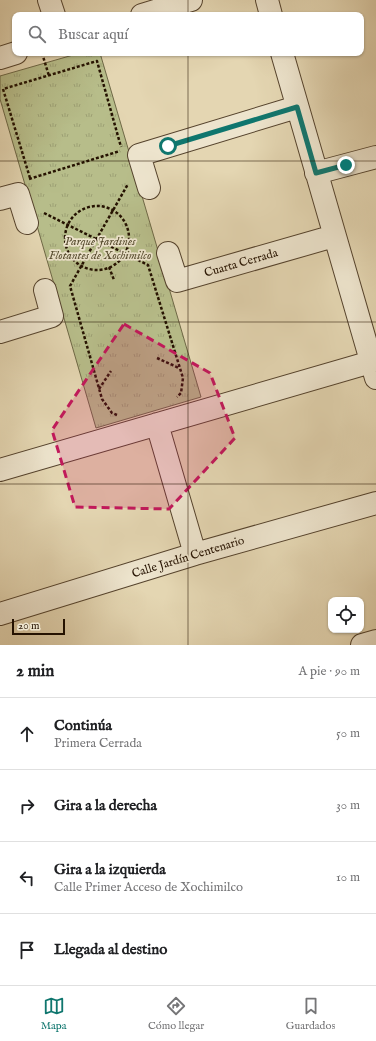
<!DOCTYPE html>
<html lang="es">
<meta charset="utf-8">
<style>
:root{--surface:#fff;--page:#f6f6f6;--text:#202124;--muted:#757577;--line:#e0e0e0;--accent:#0f766e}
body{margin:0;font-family:"IM FELL English",serif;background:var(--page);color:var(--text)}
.controls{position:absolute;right:12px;bottom:12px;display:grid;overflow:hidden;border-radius:8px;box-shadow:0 1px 3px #0004}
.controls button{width:36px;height:36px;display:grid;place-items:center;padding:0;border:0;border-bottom:1px solid var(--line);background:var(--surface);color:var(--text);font:20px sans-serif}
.scale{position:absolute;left:12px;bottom:10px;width:53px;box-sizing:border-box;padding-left:4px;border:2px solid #251201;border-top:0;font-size:11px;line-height:14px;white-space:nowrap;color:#251201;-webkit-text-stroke:3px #ede4cd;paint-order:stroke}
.stop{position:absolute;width:12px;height:12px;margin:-9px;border:3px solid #0f766e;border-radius:50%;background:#fff}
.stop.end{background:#0f766e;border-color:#fff;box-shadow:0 1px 4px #0008}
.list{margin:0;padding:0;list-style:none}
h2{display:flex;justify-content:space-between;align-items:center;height:52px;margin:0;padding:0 16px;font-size:17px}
h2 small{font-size:13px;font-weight:400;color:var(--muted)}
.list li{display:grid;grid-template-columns:26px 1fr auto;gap:12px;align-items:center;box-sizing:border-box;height:72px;padding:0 16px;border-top:1px solid var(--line)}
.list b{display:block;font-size:15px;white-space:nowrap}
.list p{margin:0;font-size:13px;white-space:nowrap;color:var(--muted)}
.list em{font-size:13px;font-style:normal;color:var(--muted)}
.icon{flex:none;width:22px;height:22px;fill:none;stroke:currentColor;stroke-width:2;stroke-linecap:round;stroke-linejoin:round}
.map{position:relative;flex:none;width:376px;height:645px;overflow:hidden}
.search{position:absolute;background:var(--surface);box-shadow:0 1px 3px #0004;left:12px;right:12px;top:12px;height:44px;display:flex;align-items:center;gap:10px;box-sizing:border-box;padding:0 14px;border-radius:8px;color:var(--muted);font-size:15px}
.sheet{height:340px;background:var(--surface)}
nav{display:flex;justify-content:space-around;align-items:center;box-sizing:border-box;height:56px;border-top:1px solid var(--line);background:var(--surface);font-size:11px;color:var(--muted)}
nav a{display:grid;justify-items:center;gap:2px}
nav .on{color:var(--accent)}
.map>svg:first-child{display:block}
</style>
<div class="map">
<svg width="376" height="645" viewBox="0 0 376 645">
<defs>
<pattern id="park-tufts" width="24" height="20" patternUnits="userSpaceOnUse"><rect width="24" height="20" fill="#b7bd8a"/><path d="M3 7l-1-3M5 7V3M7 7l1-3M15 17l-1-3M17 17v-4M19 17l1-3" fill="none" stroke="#9da175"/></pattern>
</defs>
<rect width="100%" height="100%" fill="#e4d6b2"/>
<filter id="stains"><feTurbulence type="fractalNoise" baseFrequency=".005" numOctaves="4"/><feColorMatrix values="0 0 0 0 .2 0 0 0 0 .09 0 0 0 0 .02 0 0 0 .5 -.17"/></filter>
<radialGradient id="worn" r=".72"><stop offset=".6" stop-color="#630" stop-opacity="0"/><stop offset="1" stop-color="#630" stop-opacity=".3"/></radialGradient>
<path fill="url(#park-tufts)" stroke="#6e6846" d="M80 53H100L201 397 96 428 0 99V76Z"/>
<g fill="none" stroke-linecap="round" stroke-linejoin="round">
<defs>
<path id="minor" d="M49 0 54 15
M267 0 271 15
M142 15 191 0
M282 53 376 378
M0 58 16 53
M316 173 376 157
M149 188 139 155 297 107
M0 199 18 194 27 223
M168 253 177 281 334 236
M0 332 52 316 45 290
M157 424 195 554
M0 470 371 362
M0 614 195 554 376 503
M362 645 376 641"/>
</defs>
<use href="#minor" stroke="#55432d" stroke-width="24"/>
<path stroke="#251201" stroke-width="2.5" stroke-dasharray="3 2" stroke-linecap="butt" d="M42 53 49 76
M30 178 3 89 97 61 121 147
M29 179 120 151
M65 238a32 32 0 1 1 64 0a32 32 0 1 1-64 0Z
M44 213 148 265 183 378 181 393 177 397
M96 240 70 286 102 399 112 413 117 415
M96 240 128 184
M109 267 114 280
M157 358 179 368
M99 389 111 371"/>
<use href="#minor" stroke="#ede4cd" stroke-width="22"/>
</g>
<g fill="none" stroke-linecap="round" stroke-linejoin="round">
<path stroke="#0f766e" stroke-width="5" d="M168 146 297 107 316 173 346 165"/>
</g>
<path fill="#c2185b" fill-opacity="0.2" stroke="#c2185b" stroke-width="3" stroke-dasharray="8 5" stroke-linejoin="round" d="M124 324 210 373 235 438 169 509 75 507 52 430Z"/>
<path fill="none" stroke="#251201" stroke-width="1" stroke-opacity="0.55" d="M188 0V15M188 53V645M0 161H376M0 322H376M0 484H376"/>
<g text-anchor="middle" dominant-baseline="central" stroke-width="3.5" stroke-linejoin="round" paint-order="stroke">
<g font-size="12" font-style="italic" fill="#584e31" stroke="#ede4cd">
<text x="100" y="241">Parque Jardines<tspan x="100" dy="14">Flotantes de Xochimilco</tspan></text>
</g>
<g font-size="12" fill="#251201" stroke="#ede4cd">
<text transform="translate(241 263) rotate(-16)">Cuarta Cerrada</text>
<text transform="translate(188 557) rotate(-17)">Calle Jardín Centenario</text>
</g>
</g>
<rect width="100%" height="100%" filter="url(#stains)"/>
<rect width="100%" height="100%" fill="url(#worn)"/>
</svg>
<div class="controls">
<button><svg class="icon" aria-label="locate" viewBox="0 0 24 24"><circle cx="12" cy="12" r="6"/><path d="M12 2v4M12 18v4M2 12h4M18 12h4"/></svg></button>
</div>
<div class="scale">20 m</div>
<div class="stop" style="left:168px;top:146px"></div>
<div class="stop end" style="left:346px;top:165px"></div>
<div class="search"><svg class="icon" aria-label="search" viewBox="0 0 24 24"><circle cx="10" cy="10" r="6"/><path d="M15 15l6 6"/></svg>Buscar aquí</div>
</div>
<section class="sheet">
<h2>2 min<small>A pie · 90 m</small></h2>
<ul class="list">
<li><svg class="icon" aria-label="ahead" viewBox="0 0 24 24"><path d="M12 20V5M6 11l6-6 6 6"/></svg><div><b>Continúa</b><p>Primera Cerrada</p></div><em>50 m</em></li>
<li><svg class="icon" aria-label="right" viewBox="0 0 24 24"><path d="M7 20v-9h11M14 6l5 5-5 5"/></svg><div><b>Gira a la derecha</b></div><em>30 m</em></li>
<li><svg class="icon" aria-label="left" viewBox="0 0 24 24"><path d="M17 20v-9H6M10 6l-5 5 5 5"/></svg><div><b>Gira a la izquierda</b><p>Calle Primer Acceso de Xochimilco</p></div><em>10 m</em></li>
<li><svg class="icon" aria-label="arrive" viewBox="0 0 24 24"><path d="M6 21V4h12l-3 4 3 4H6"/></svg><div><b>Llegada al destino</b></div></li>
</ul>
</section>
<nav>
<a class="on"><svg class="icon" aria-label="map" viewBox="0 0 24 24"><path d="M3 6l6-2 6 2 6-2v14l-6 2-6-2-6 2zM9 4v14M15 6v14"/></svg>Mapa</a>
<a><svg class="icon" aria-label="directions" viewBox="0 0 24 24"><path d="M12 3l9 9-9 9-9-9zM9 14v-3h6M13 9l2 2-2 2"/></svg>Cómo llegar</a>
<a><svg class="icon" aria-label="saved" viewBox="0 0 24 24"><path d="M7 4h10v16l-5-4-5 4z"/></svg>Guardados</a>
</nav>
